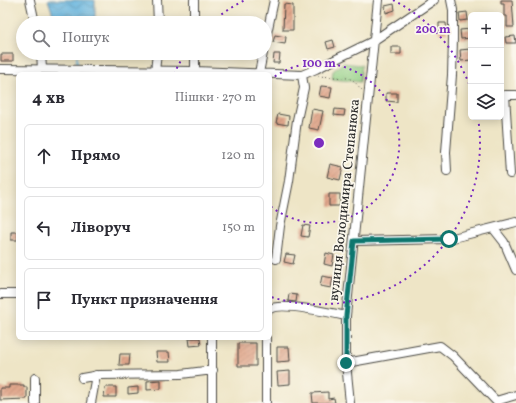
<!DOCTYPE html>
<html lang="uk">
<meta charset="utf-8">
<style>
:root{--surface:#fff;--page:#f7f7f7;--text:#2b2b33;--muted:#7c7c81;--line:#e1e1e2}
body{margin:0;font-family:Vollkorn,serif;background:var(--page);color:var(--text)}
.controls{position:absolute;right:12px;top:12px;display:grid;overflow:hidden;border-radius:6px;box-shadow:0 2px 10px #0003}
.controls button{width:36px;height:36px;display:grid;place-items:center;padding:0;border:0;border-bottom:1px solid var(--line);background:var(--surface);color:var(--text);font:20px sans-serif}
.stop{position:absolute;width:12px;height:12px;margin:-9px;border:3px solid #0f766e;border-radius:50%;background:#fff}
.stop.end{background:#0f766e;border-color:#fff;box-shadow:0 1px 4px #0008}
.list{margin:0;padding:0;list-style:none}
h2{display:flex;justify-content:space-between;align-items:center;height:52px;margin:0;padding:0 16px;font-size:17px}
h2 small{font-size:13px;font-weight:400;color:var(--muted)}
.list li{display:grid;grid-template-columns:26px 1fr auto;gap:12px;align-items:center;box-sizing:border-box;height:64px;margin:0 8px 8px;padding:0 8px;border:1px solid var(--line);border-radius:6px}
.list b{display:block;font-size:15px;white-space:nowrap}
.list em{font-size:13px;font-style:normal;color:var(--muted)}
.icon{flex:none;width:22px;height:22px;fill:none;stroke:currentColor;stroke-width:2;stroke-linecap:round;stroke-linejoin:round}
.map{position:relative;flex:none;width:516px;height:403px;overflow:hidden}
.search{position:absolute;background:var(--surface);box-shadow:0 2px 10px #0003;left:16px;top:16px;width:256px;height:44px;display:flex;align-items:center;gap:10px;box-sizing:border-box;padding:0 14px;border-radius:22px;color:var(--muted);font-size:15px}
.panel{position:absolute;background:var(--surface);box-shadow:0 2px 10px #0003;left:16px;top:72px;width:256px;height:268px;border-radius:6px}
.map>svg:first-child{display:block}
</style>
<div class="map">
<svg width="516" height="403" viewBox="0 0 516 403">
<defs>
<pattern id="park-crowns" width="20" height="18" patternUnits="userSpaceOnUse"><rect width="20" height="18" fill="#92cf84"/><path d="M2 6a3 3 0 1 1 6 0M12 15a3 3 0 1 1 6 0" fill="none" stroke="#7eb272"/></pattern>
<pattern id="water-waves" width="16" height="10" patternUnits="userSpaceOnUse"><rect width="16" height="10" fill="#63b3de"/><path d="M0 5q4-4 8 0t8 0" fill="none" stroke="#5292b4"/></pattern>
<pattern id="building-hatch" width="6" height="6" patternUnits="userSpaceOnUse"><rect width="6" height="6" fill="#e1a78c"/><path d="M-1 1l2-2M0 6l6-6M5 7l2-2" fill="none" stroke="#b78873"/></pattern>
</defs>
<rect width="100%" height="100%" fill="#fbf7ec"/>
<filter id="ink" filterUnits="userSpaceOnUse"><feTurbulence type="fractalNoise" baseFrequency=".025" numOctaves="2"/><feDisplacementMap in="SourceGraphic" scale="8" xChannelSelector="R" yChannelSelector="G"/><feConvolveMatrix kernelMatrix="1 2 1 2 8 2 1 2 1" color-interpolation-filters="sRGB"/></filter>
<filter id="wash" filterUnits="userSpaceOnUse"><feTurbulence type="fractalNoise" baseFrequency=".012" numOctaves="4" result="noise"/><feDisplacementMap in="SourceGraphic" scale="16" xChannelSelector="R" yChannelSelector="G"/><feGaussianBlur stdDeviation="0.9" result="paint"/><feColorMatrix in="noise" values="0 0 0 0 0 0 0 0 0 0 0 0 0 0 0 0 0 1.4 0 .05"/><feComposite in="paint" operator="in"/></filter>
<g filter="url(#wash)">
<rect width="100%" height="100%" fill="#eee5c6"/>
<path fill="url(#park-crowns)" stroke="#5e7d58" d="M343 63 362 65 360 82 332 79 333 71Z"/>
<path fill="url(#water-waves)" stroke="#476f84" d="M48 0H95V23H56Z"/>
<g fill="none" stroke-linecap="round" stroke-linejoin="round">
<path stroke="#63b3de" stroke-width="1.5" d="M77 56V65"/>
</g>
<g id="blocks">
<path fill="url(#building-hatch)" d="M501 0H512L514 27H507V16H504V4H501Z
M284 4 293 5V30H283Z
M394 4 395 10 386 13 385 6Z
M467 12 468 20 460 21 459 13Z
M439 23H446L447 33H439Z
M471 29V38L461 39 460 30Z
M275 35 286 37 285 44 273 42Z
M515 36 516 43H506L505 37Z
M333 40 335 47 328 49 326 42Z
M391 47H401V54H391Z
M470 49 471 60 461 61 460 50Z
M1 54H13V61H1Z
M274 54H280L279 63H273Z
M321 86 332 87 330 98 319 96Z
M386 93H397V102L386 101Z
M312 109 323 111 319 130 309 128Z
M335 109 345 110 344 116 334 115Z
M278 114 289 116 288 125 276 123Z
M330 164 343 167 340 180 327 177Z
M329 194H340V206H329Z
M303 225 310 226 308 237 301 236Z
M11 232H18V240H11Z
M326 253 334 255 332 266 324 264Z
M286 254 295 255 293 264 284 262Z
M322 276 333 278 331 288 320 286Z
M289 294 297 295 296 302 288 301Z
M189 338H200L201 345 190 346Z
M238 343H256V366H238Z
M277 347H289L290 361 277 362Z
M156 352H169L170 362H157Z
M120 354H130L129 365H119Z
M290 371V384L278 385 277 372Z
M161 380V389L147 390V381Z
M9 385H24V387H27V399L0 400V388H9Z
M105 387H116V397H104Z
M138 387V393L128 394V388Z
M328 392V399L334 398 335 403H313L312 393Z"/>
</g>
</g>
<g filter="url(#ink)">
<use href="#blocks" fill-opacity="0" stroke="#484742" stroke-width="1"/>
<g fill="none" stroke-linecap="round" stroke-linejoin="round">
<defs>
<path id="minor" d="M30 0 35 23
M157 0 158 23
M194 0V23
M265 43 274 0
M41 53 42 69
M195 53V71
M0 69 195 71 302 75 316 69 373 41 434 0
M155 71 157 53
M259 73 263 53
M447 171 446 152 452 75 453 39V10L451 0
M510 174 505 95H516
M493 228 504 242 516 270
M354 241 449 239 516 222
M276 259 280 226 289 181 297 120 304 88 302 75
M0 294H18
M270 309C280 302 332 313 346 316
M212 338V403
M346 363 440 346 453 356 496 401 516 395
M35 378V403
M82 378 99 375 181 374 213 370
M91 403 96 375
M266 403V338
M350 403 346 363V316L378 0"/>
</defs>
<use href="#minor" stroke="#484742" stroke-width="10"/>
<path stroke="#484742" stroke-width="1" stroke-dasharray="1 3" stroke-linecap="butt" d="M318 76 348 78 353 80 362 90"/>
<use href="#minor" stroke="#fff" stroke-width="8"/>
</g>
</g>
<g fill="none" stroke-linecap="round" stroke-linejoin="round" filter="url(#ink)">
<path stroke="#0f766e" stroke-width="5" d="M346 363V316L354 241 449 239"/>
</g>
<g fill="none" stroke="#7b2cbf" stroke-width="2" stroke-dasharray="2 4">
<path d="M270 80A80 80 0 1 1 270 206"/>
<path d="M174 74A161 161 0 0 1 185 54M212 22A161 161 0 0 1 245 0M393 0A161 161 0 0 1 471 89M478 118A161 161 0 0 1 271 297"/>
</g>
<g text-anchor="middle" dominant-baseline="central" stroke-width="3.5" stroke-linejoin="round" paint-order="stroke">
<g font-size="14" fill="#2b2b2b" stroke="#fbf7ec">
<text transform="translate(345 200) rotate(-84)">вулиця Володимира Степанюка</text>
</g>
</g>
<circle cx="319" cy="143" r="6" fill="#7b2cbf" stroke="#fbf7ec" stroke-width="2"/>
<g font-size="12" text-anchor="middle" font-weight="bold" fill="#7b2cbf" stroke="#fbf7ec" stroke-width="3.5" stroke-linejoin="round" paint-order="stroke">
<text x="433" y="33">200 m</text>
<text x="319" y="67">100 m</text>
</g>
</svg>
<div class="controls">
<button>+</button>
<button>−</button>
<button><svg class="icon" aria-label="layers" viewBox="0 0 24 24"><path d="M12 4l9 5-9 5-9-5zM3 14l9 5 9-5"/></svg></button>
</div>
<div class="stop" style="left:449px;top:239px"></div>
<div class="stop end" style="left:346px;top:363px"></div>
<div class="search"><svg class="icon" aria-label="search" viewBox="0 0 24 24"><circle cx="10" cy="10" r="6"/><path d="M15 15l6 6"/></svg>Пошук</div>
<section class="panel">
<h2>4 хв<small>Пішки · 270 m</small></h2>
<ul class="list">
<li><svg class="icon" aria-label="ahead" viewBox="0 0 24 24"><path d="M12 20V5M6 11l6-6 6 6"/></svg><div><b>Прямо</b></div><em>120 m</em></li>
<li><svg class="icon" aria-label="left" viewBox="0 0 24 24"><path d="M17 20v-9H6M10 6l-5 5 5 5"/></svg><div><b>Ліворуч</b></div><em>150 m</em></li>
<li><svg class="icon" aria-label="arrive" viewBox="0 0 24 24"><path d="M6 21V4h12l-3 4 3 4H6"/></svg><div><b>Пункт призначення</b></div></li>
</ul>
</section>
</div>
